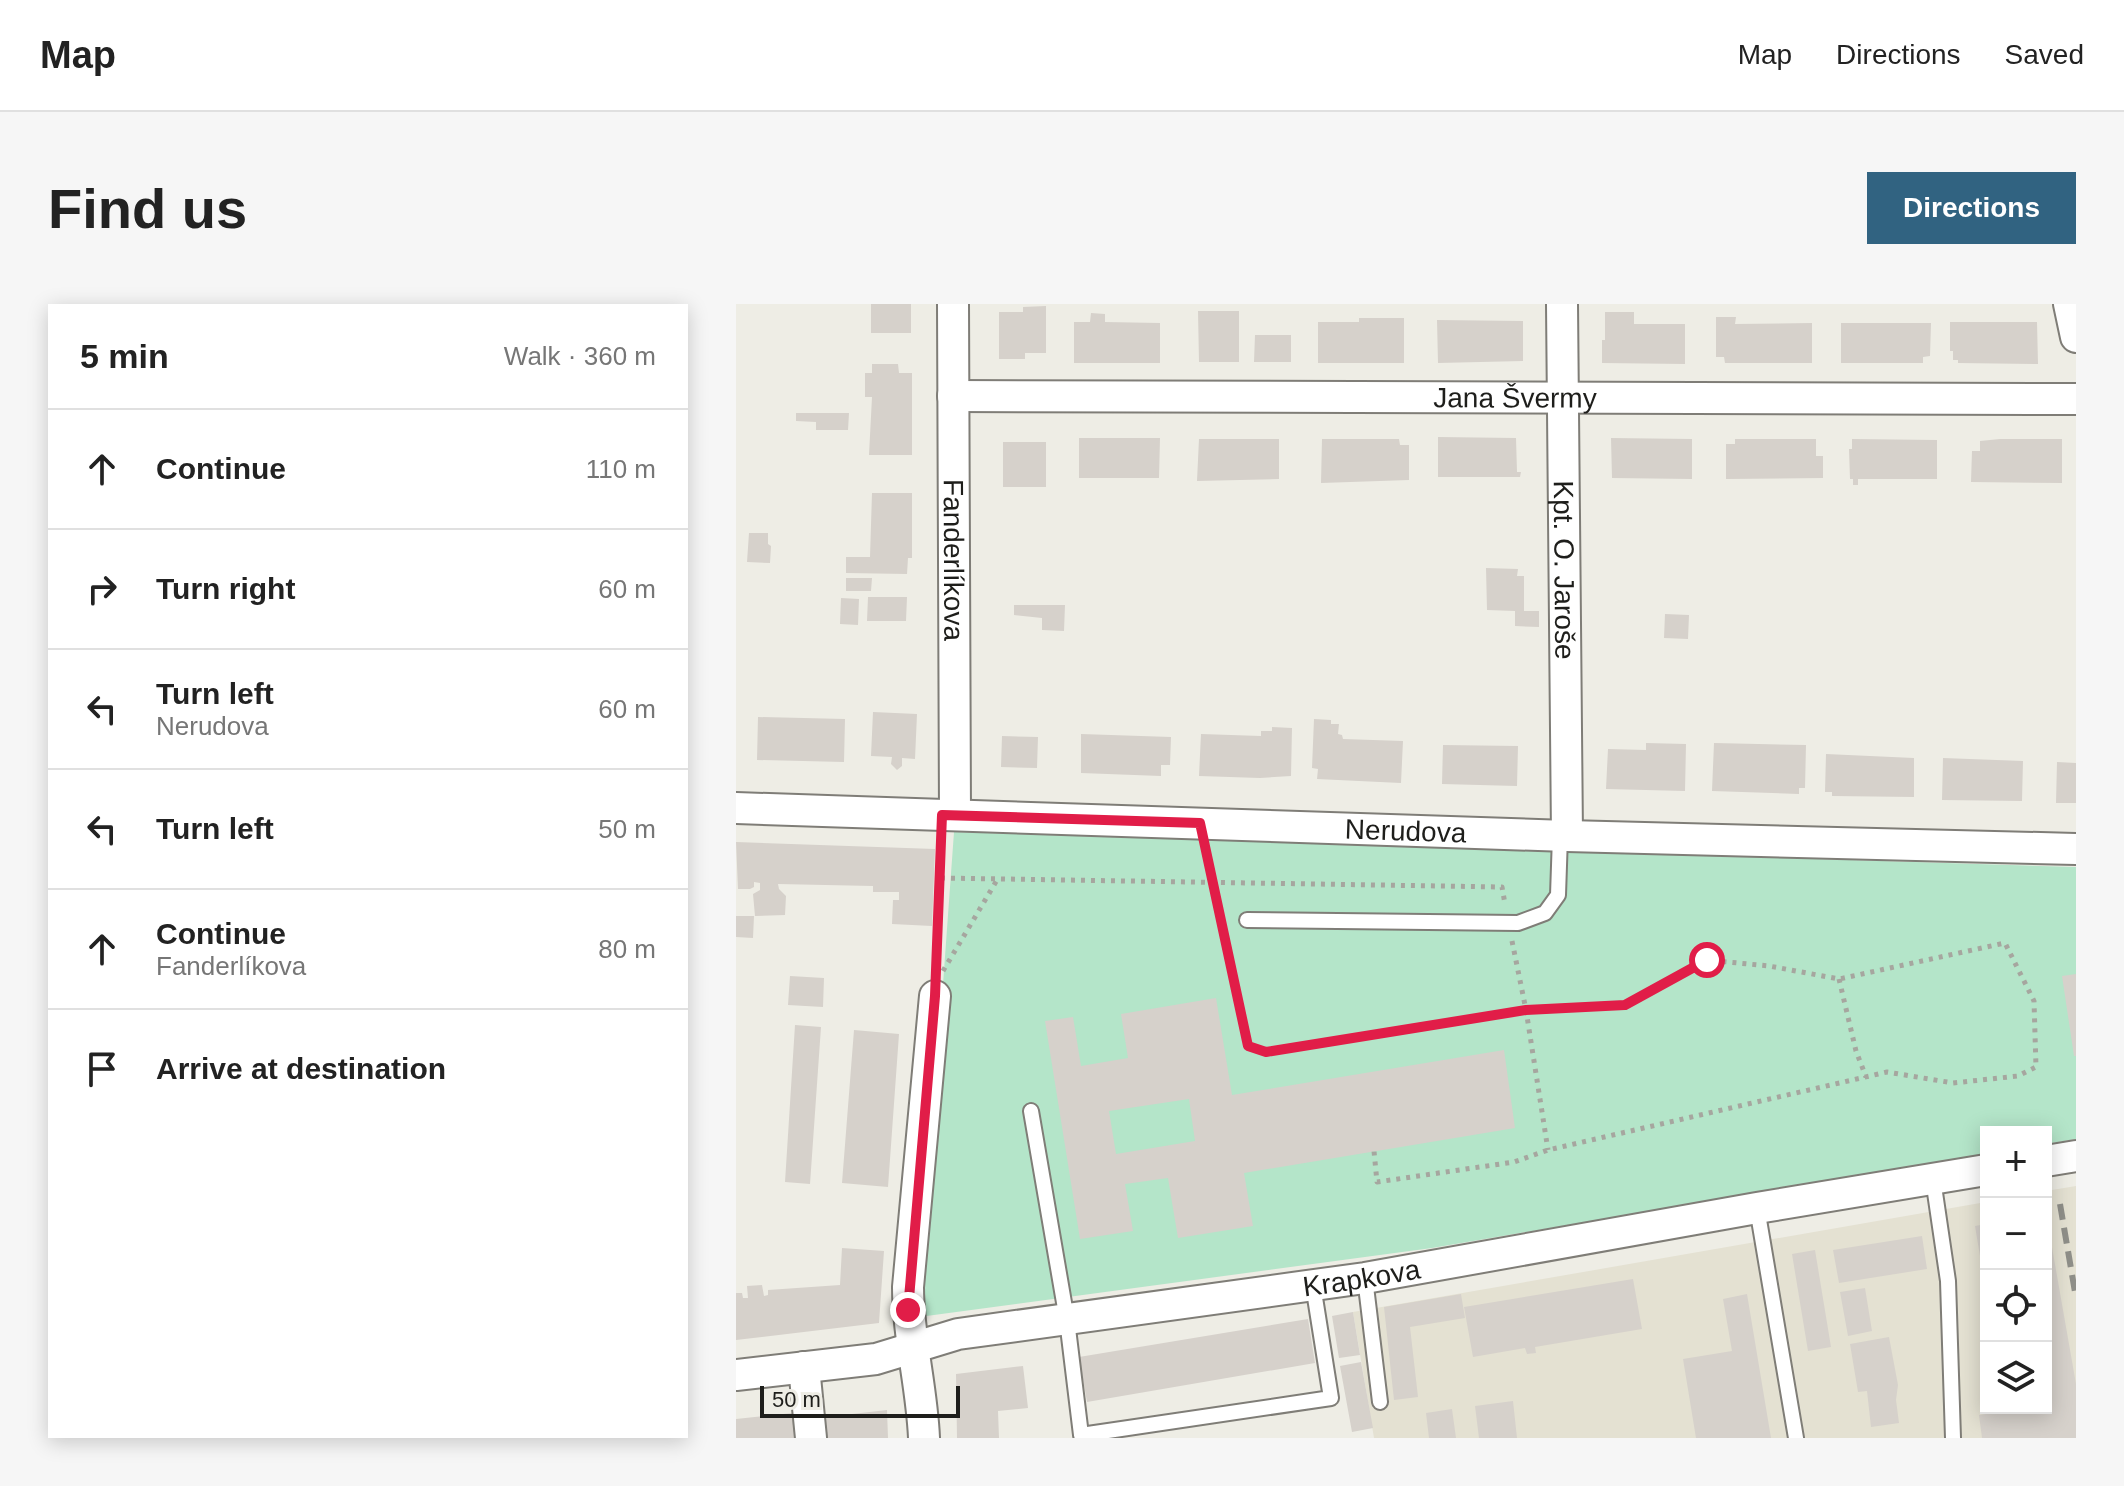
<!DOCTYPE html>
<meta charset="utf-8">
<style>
:root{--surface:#fff;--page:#f6f6f6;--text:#222;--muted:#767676;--line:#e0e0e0;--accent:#316381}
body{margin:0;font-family:Helvetica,sans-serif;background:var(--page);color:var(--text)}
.controls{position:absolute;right:24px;bottom:24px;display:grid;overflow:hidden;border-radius:0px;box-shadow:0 4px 20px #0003}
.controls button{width:72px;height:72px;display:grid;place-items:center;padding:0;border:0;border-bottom:2px solid var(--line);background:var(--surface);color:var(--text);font:40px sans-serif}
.scale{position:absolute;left:24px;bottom:20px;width:200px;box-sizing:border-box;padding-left:8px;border:4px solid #1e1e1b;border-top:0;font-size:22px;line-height:28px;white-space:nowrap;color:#1e1e1b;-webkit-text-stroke:6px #eeede5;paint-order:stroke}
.stop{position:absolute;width:24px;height:24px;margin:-18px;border:6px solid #e11d48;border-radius:50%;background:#fff}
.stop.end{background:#e11d48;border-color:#fff;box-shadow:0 2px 8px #0008}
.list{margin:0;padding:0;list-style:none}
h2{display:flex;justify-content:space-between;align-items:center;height:104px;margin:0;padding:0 32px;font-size:34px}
h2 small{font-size:26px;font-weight:400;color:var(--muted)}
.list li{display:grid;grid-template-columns:52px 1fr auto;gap:24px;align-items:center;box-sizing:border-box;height:120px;padding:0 32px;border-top:2px solid var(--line)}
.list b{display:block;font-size:30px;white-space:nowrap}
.list p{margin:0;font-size:26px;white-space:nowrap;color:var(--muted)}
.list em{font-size:26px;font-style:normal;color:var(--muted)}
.icon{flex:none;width:44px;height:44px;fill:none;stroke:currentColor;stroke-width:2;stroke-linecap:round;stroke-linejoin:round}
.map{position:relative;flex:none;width:1340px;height:1134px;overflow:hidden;border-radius:0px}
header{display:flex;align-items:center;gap:48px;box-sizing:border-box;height:112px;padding:0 40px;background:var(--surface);border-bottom:2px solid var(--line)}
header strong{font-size:38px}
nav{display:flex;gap:44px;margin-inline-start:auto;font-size:28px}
.intro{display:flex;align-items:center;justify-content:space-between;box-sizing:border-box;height:192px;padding:0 48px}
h1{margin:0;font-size:56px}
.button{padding:20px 36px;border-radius:0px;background:var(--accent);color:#fff;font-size:28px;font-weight:700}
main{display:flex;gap:48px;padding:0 48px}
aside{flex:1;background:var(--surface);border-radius:0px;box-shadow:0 4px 20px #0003}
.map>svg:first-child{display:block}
</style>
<header>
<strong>Map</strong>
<nav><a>Map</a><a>Directions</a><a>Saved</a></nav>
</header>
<div class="intro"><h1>Find us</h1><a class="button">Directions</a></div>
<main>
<aside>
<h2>5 min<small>Walk · 360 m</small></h2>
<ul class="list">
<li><svg class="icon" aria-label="ahead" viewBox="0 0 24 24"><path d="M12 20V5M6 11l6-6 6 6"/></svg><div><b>Continue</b></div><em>110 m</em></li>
<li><svg class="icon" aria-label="right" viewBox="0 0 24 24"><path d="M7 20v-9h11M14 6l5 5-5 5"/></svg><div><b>Turn right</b></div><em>60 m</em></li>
<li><svg class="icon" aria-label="left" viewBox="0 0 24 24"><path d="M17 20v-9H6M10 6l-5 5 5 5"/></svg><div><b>Turn left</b><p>Nerudova</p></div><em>60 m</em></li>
<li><svg class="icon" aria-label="left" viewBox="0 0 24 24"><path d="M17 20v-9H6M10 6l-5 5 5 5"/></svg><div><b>Turn left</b></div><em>50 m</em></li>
<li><svg class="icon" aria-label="ahead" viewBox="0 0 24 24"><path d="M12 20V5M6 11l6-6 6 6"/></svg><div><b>Continue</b><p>Fanderlíkova</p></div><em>80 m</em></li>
<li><svg class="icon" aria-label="arrive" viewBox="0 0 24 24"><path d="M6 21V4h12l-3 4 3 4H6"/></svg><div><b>Arrive at destination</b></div></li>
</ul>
</aside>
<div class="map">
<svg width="1340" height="1134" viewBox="0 0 1340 1134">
<rect width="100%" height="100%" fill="#eeede5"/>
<path fill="#e4e1d2" d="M1340 882V1134H638L617 1008 1250 898V1104H1310V887Z"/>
<path fill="#b4e5c9" d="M218 528 1340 563V835L1310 840V828H1250V850L696 944 183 1013Z"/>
<path fill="#d6d1cb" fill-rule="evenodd" d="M135 0H175V29H135Z
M310 2V49H289V55H263V8H287V3Z
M462 7H503V58H463Z
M869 8H898V20H949V60L866 59V36H869Z
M355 9 369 10V18L424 19V59H338V18H354Z
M980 13H1000L999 20 1076 19V59H989L988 53H980Z
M623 14H668V59H582V18H623Z
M701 16 787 17V57L702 59Z
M1214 18H1301L1302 60 1222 59V56H1217V47H1214Z
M1105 19H1195L1194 52 1187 53V59H1105Z
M519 31H555V58H518Z
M136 60H162L163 69H176V151H133L136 93H129V69H136Z
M60 109H113L112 126H80V118L60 117Z
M702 133 780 134 781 168H785L784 173H702Z
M343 134H424L423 174H343Z
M875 134 956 135V175L876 174Z
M463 135H543V175L461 177Z
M586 135H663L664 141H673V176L585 179Z
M999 135H1080V152H1087V174L990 175V140H999Z
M1116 135 1201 136V175H1122V181H1117V175H1114L1113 145H1116Z
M1264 135H1326V179L1235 178 1236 147H1244V137Z
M267 138H310V183H267Z
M136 189H176V254H172L171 270 110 269V253H134Z
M13 229H32V240L35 242 34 259 11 258Z
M750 264 782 265 781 272H788V307H803V323L779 322V307L751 306Z
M110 274H136L135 287H110Z
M132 293H171L170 317H131Z
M105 294 123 295 122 321 104 320Z
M278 301H329L328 327 306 326V314L278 311Z
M929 310 953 311 952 335 928 334Z
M137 408 181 410 179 455 166 454V462L161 466 155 460 156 453 135 452Z
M22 413 109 415 108 458 21 456Z
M578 415 595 416V420H603L602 430 606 431 607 435 667 437 665 479 581 475 582 465 576 464Z
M536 423 556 424 555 472 524 474 463 472 465 430 525 432V427H536Z
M345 430 435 433 434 461H425V472L345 469Z
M266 432 302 433 301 464 265 463Z
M910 439 950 440 949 487 870 485 872 445 910 446Z
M978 439 1070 441 1069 484H1063V490L976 487Z
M707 441 782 442 781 482 706 480Z
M1090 450 1178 454V493L1096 492V488H1089Z
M1207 454 1287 457 1286 497 1206 496Z
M1321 458 1340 459V499H1320Z
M0 538 199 545 196 622 156 620 157 596H163V588H137V582L42 580 43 585 50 592 49 611 19 612 17 590 24 586V579L18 578V583L14 585H2Z
M0 612H18L17 634 0 633Z
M1340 670V752H1338L1326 672Z
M54 672 88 674 87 703 52 701Z
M480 694 496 791 768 746 779 824 508 869 517 922 442 934 432 874 389 880 397 927 344 935 309 717 337 713 345 762 392 754 385 710ZM453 795 459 837 380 850 373 807Z
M59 721 85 723 74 880 49 878Z
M118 726 163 730 152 883 106 879Z
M1310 909 1340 1080V1134H1246L1243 1111 1270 1107V1104H1310Z
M1250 920V976H1248L1239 922Z
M1186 932 1191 965 1103 979 1097 946Z
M106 944 148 947 143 1019 0 1036V989H6L7 994H12L11 982 26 981 28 992 32 991V986L104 981Z
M1079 946 1095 1043 1072 1047 1056 950Z
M897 975 906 1025 799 1043 800 1049 791 1050 789 1044 737 1053 728 1003Z
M1129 984 1136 1027 1112 1032 1104 988Z
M725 990 729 1014 674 1023 682 1093 658 1096 648 1003Z
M1011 990 1035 1134H960L947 1055 996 1047 987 995Z
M617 1008 624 1051 603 1054 596 1012Z
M572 1015 579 1059 351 1098 343 1053Z
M1153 1033 1162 1081 1160 1096 1163 1119 1135 1123 1131 1087 1122 1088 1114 1040Z
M625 1058 637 1124 616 1128 604 1062Z
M287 1062 292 1104 262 1107 263 1134H221L220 1070Z
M777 1097 781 1134H743L739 1102Z
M716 1105 720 1134H693L690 1109Z
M151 1106 152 1134H83L81 1114Z
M66 1108 68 1134H0V1115Z"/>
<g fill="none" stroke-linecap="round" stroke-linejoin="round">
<defs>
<path id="service" d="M511 616 782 619 809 609 822 591 824 532
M295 807 331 1016 345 1131 595 1094 577 981
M1197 875 1212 977 1217 1134
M1021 904 1060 1134
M629 974 644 1098"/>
<g id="minor">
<path id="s1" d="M217 0 219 511"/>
<path id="s2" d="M826 0 831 532"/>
<path d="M1333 0 1340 33"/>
<path id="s3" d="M217 92 1340 95"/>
<path id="s4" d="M0 504 831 532 1340 545"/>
<path d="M1310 857 1340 852"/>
<path d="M68 1063 75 1134"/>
<path id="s5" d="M0 1071 140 1055 222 1030 629 974 1021 904 1250 866"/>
<path d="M188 1134C186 1083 172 1034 172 983L199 692"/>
</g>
</defs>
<use href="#service" stroke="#7f7d77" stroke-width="18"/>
<use href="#minor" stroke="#7f7d77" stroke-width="34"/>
<path stroke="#a6a69f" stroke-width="5" stroke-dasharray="4 6" stroke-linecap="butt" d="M470 547 512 742 530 748 790 706 889 701 971 656 1033 662 1103 675 1269 639 1298 697 1300 763 1282 772 1217 779 1151 768 812 846 778 858 641 878 638 847
M205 574 766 583 769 600
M776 637 790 706 812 846
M200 666 205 536
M207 667 261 576
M1103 675 1120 747 1130 773"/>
<use href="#service" stroke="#fff" stroke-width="14"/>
<use href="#minor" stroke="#fff" stroke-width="30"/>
<path stroke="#8f8f89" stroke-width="6" stroke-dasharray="16 8" stroke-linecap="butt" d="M1324 900 1340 994"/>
</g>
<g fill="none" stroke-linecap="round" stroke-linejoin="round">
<path stroke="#e11d48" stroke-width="10" d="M172 1006 199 692 206 511 464 519 512 742 530 748 790 706 889 701 971 656"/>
</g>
<g text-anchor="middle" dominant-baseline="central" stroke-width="6" stroke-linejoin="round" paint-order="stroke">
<g font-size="28" fill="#1e1e1b" stroke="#eeede5">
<text stroke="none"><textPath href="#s3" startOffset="562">Jana Švermy</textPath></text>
<text stroke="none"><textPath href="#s1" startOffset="256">Fanderlíkova</textPath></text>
<text stroke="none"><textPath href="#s2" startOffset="266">Kpt. O. Jaroše</textPath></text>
<text stroke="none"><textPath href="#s4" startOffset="670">Nerudova</textPath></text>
<text stroke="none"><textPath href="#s5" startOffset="634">Krapkova</textPath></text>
</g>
</g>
</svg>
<div class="controls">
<button>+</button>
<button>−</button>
<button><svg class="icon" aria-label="locate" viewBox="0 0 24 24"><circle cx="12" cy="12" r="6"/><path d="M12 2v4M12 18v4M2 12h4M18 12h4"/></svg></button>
<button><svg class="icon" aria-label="layers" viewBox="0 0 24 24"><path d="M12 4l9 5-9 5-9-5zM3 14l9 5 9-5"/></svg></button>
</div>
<div class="scale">50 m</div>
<div class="stop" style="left:971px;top:656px"></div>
<div class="stop end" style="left:172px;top:1006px"></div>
</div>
</main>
